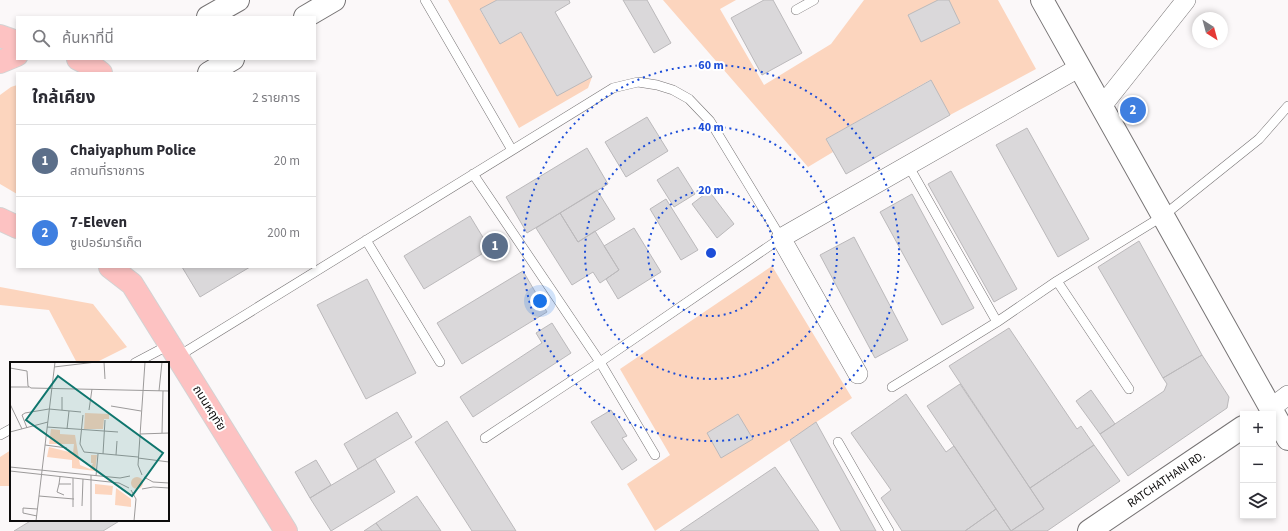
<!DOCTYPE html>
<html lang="th">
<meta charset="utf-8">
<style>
:root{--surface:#fff;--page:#f7f7f7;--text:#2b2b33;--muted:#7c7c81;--line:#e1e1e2;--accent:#0b8043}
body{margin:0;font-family:"Source Sans 3","Noto Sans Thai",sans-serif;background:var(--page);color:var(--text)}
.controls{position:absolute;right:12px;bottom:12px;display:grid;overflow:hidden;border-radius:0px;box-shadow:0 2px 6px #0003}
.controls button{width:36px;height:36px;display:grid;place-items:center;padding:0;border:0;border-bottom:1px solid var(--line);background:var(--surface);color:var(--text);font:20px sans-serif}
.compass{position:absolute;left:1192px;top:12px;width:36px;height:36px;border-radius:50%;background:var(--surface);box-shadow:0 2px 6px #0003;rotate:144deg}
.you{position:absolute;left:540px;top:301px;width:14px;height:14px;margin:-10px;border:3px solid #fff;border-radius:50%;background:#1a73e8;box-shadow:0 0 0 6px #1a73e833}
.badge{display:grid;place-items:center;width:26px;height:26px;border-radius:50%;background:var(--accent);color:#fff;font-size:13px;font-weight:700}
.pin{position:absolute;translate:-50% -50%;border:2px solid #fff;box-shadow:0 1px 4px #0006}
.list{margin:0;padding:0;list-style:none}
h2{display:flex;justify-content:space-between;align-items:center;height:52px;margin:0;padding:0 16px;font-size:17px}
h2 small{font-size:13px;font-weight:400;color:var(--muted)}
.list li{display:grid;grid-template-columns:26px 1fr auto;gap:12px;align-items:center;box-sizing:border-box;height:72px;padding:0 16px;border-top:1px solid var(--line)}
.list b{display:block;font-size:15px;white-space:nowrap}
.list p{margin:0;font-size:13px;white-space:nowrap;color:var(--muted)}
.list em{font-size:13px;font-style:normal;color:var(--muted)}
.icon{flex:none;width:22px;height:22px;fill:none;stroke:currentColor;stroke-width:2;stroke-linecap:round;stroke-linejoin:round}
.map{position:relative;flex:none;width:1288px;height:531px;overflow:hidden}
.search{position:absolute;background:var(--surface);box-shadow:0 2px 6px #0003;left:16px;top:16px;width:300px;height:44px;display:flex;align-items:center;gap:10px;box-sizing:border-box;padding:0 14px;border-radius:0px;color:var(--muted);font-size:15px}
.panel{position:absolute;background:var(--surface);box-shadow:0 2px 6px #0003;left:16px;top:72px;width:300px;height:196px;border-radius:0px}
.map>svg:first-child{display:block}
</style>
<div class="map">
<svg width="1288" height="531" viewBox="0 0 1288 531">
<rect width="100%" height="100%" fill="#fbf8f9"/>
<path fill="#fcd5be" d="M448 0H497L480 10 500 44 521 32 592 77 588 88 519 128Z
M663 0H736L720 9 764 85 831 44 864 0H998L1036 69 950 115 930 80 826 139 833 152 808 167Z
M17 85V194L0 184V95L11 87Z
M772 266 852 398 655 531 627 484 670 455 620 369Z
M0 287 93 304 127 347 95 363H77L49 310 0 305Z
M11 450V486H0V457Z"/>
<path fill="#dad8da" stroke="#bbb9bb" d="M497 0H569L570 3 555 12 592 77 557 96 521 32 500 44 480 9Z
M623 0H647L671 43 654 53Z
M764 0H773L802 53 762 75 731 18Z
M938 0H949L960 23 921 42 908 15Z
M931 80 950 115 846 174 826 139Z
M647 117 668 151 626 177 605 142Z
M1027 128 1089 239 1058 257 996 145Z
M587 148 608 184 527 233 506 197Z
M678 167 695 194 674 207 657 180Z
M951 171 1017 289 994 302 928 184Z
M597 190 615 219 578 242 560 213Z
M709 191 734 224 717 238 692 204Z
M912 194 974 308 942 325 880 212Z
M666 199 698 250 681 260 650 209Z
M560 213 578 242 595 231 619 270 600 283 593 272 572 285 536 228Z
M470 216 490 249 424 289 404 256Z
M634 228 661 272 618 299 606 279 619 270 604 246Z
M854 237 908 340 875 358 820 255Z
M1139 241 1202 355 1163 378 1098 267Z
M182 267H250L200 297Z
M523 271 547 312 462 364 437 323Z
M367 279 416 373 366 399 317 305Z
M552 323 571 353 473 417 460 397 542 343 536 333Z
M1009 328 1077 429 1081 426 1094 445 1030 488 949 366Z
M1202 355 1229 397 1227 408 1128 476 1100 434 1164 391 1167 384 1163 378Z
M960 384 1044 509 1011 531 927 406Z
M1091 390 1115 424 1100 434 1076 401Z
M906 394 946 452 954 446 996 509 965 531H902L881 498 891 490 851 433Z
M611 410 627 436 622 438 637 460 622 470 591 422Z
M397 412 412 437 358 469 344 444Z
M738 414 753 439 721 458 707 433Z
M447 421 516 531H472L415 442Z
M816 422 876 531H841L790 440Z
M1094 445 1120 481 1047 531H1011L1044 509 1030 488Z
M375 459 395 492 331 531 310 498Z
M316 460 331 485 310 498 295 472Z
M775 467 819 531H680Z
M417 496 441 531H382L376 523Z
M996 509 1011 531H965Z
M32 520H121L103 531H14Z
M376 523 382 531H364Z"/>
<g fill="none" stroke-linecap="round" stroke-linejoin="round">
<defs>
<path id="service" d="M425 0 512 150
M796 10 814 0
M908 165 997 322
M473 174 600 362 655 455
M366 240 440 362
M1057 281 1129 389
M177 357 613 88 638 82 657 85 673 90 689 99 710 121 781 238 600 362 485 438
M135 363 169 345
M892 387 997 322 1057 281 1163 216 1259 139 1288 106
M0 435 11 429
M838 442 889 531"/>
<path id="minor" d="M1102 106 1186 0
M858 374 781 238 1080 67
M1271 408 1288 395"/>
<g id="tertiary">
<path id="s1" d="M1089 531 1243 427"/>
</g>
<path id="secondary" d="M1042 0 1288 439
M208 17 238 0
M305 17 334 0
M209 73 233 59"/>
<path id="primary" d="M0 36 17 42
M78 59 92 66 101 73
M0 62 17 55
M0 219 17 227
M110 267 132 284 286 531"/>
</defs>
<use href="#service" stroke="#767374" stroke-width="10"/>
<use href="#minor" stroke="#767374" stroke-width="20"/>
<use href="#tertiary" stroke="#767374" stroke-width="24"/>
<use href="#secondary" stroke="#767374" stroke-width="24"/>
<use href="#primary" stroke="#d3d3d3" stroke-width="24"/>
<use href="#service" stroke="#fff" stroke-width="9"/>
<use href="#minor" stroke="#fff" stroke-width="19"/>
<use href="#tertiary" stroke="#fff" stroke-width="22"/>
<use href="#secondary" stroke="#fff" stroke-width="22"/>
<use href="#primary" stroke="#fdc2c2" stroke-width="22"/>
</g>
<g fill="none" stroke="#1d4ed8" stroke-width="2" stroke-dasharray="2 4">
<circle cx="711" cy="253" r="63"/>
<circle cx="711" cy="253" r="126"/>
<circle cx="711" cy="253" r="188"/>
</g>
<g text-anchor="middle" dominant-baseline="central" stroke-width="4" stroke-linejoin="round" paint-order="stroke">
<g font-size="12" fill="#0d0c0c" stroke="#fff">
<text transform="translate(209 408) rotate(58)">ถนนหฤทัย</text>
<text stroke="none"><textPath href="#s1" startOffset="93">RATCHATHANI RD.</textPath></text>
</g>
</g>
<g transform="translate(10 362)">
<rect width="159" height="159" fill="#fbf8f9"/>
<path d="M75 51 99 52V57H94L93 67H74ZM41 67 50 68V72L65 73 70 103 80 107 83 101H81V93H78H87L85 109 62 106V98L37 95 39 85 63 91 64 82H39ZM121 121a6 6 0 1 1 12 0a6 6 0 1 1-12 0ZM85 122 103 124 102 133 85 132ZM106 126 121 137V145L105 143Z" fill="#fcd5be"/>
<path fill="none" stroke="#9c9a9a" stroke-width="1" d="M94 0 95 17M44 5 86 0M0 6 17 9 18 24 21 26 159 29M0 25H19M149 29 152 0M0 42 12 67M101 44 131 49M52 48V35M79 48 82 27M73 53 70 82 74 90 128 95M37 65 108 70M17 66 12 53 15 51 39 47 71 50M57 67 59 49M0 70 38 60M152 71 153 29M130 72 159 71M35 83 57 86M93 92 95 58M106 93 107 79M128 96 159 100M0 105 110 116 120 114M0 109 109 121 119 126M132 113 128 103 135 0M86 114 88 92M50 115 49 122H61M134 115 143 120 159 121M49 122 47 130 54 133M132 127 143 125 159 126M121 128 126 137 124 159M29 134 64 137M72 144 73 117M63 145V116M27 154 13 151V146L27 147M26 159 45 0M81 159V113"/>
<path fill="#0f766e" fill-opacity="0.15" stroke="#0f766e" stroke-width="2" d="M48 14 153 91 122 134 16 58Z"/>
<rect width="159" height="159" fill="none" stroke="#0d0c0c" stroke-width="2"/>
</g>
<circle cx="711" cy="253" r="6" fill="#1d4ed8" stroke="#fff" stroke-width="2"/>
<g font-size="12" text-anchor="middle" font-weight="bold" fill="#1d4ed8" stroke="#fff" stroke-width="4" stroke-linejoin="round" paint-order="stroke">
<text x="711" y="69">60 m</text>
<text x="711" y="131">40 m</text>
<text x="711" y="194">20 m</text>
</g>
</svg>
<div class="controls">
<button>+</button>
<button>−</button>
<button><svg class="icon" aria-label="layers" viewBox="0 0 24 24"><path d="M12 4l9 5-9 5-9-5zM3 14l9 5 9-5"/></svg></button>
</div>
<svg class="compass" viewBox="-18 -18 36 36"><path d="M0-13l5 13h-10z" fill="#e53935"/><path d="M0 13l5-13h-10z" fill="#7c7c81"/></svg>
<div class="you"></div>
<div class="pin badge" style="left:495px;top:246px;background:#5c6f8a">1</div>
<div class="pin badge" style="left:1133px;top:110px;background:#3f7fe0">2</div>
<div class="search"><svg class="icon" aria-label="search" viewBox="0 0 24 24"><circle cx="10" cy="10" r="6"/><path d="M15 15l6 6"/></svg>ค้นหาที่นี่</div>
<section class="panel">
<h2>ใกล้เคียง<small>2 รายการ</small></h2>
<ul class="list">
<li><span class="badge" style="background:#5c6f8a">1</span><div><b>Chaiyaphum Police</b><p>สถานที่ราชการ</p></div><em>20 m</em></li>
<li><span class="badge" style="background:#3f7fe0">2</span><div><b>7-Eleven</b><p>ซูเปอร์มาร์เก็ต</p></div><em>200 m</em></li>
</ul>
</section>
</div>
